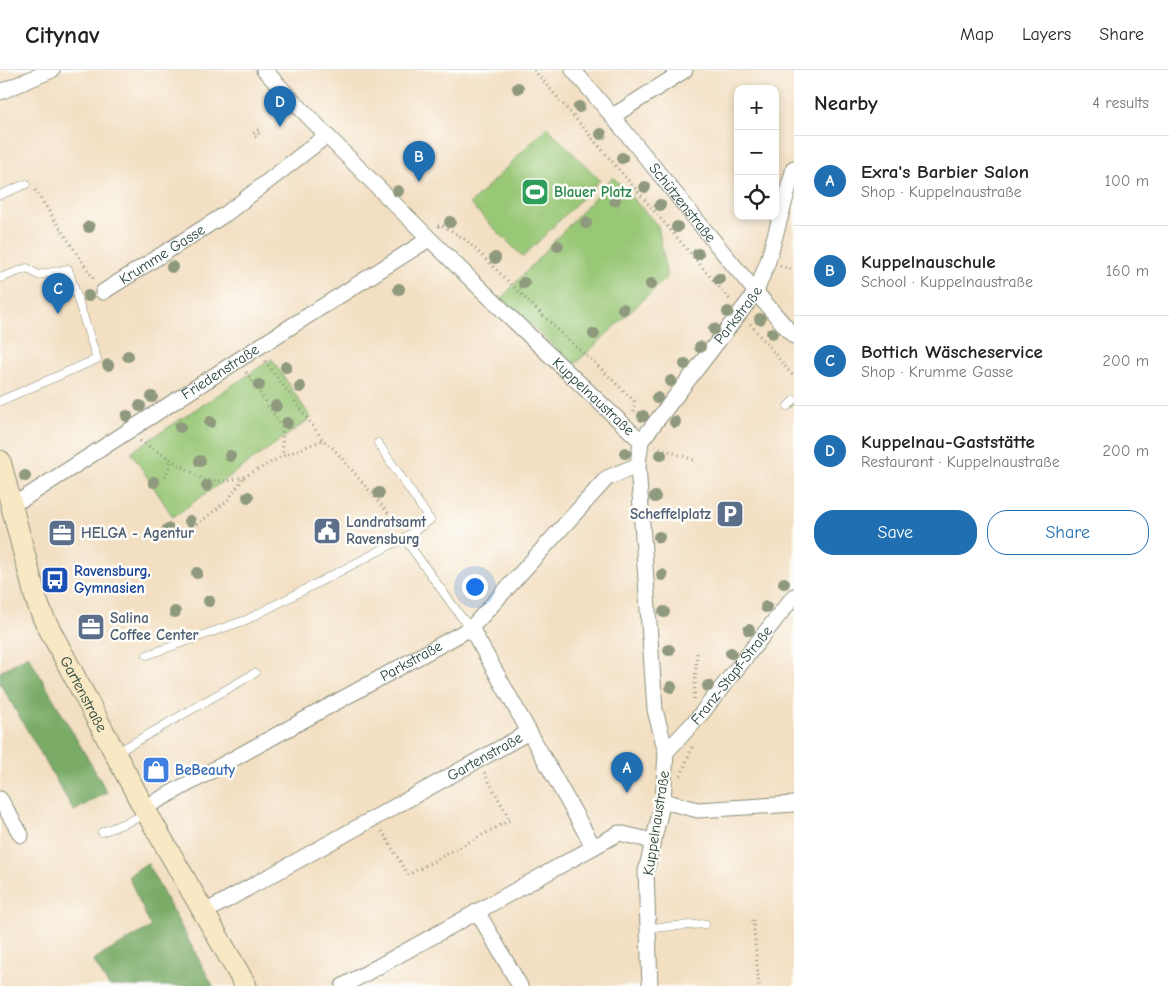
<!DOCTYPE html>
<meta charset="utf-8">
<style>
:root{--surface:#fff;--page:#f6f6f6;--text:#222;--muted:#767676;--line:#e0e0e0;--accent:#1f6fb2}
body{margin:0;font-family:"Comic Neue",sans-serif;background:var(--page);color:var(--text)}
.controls{position:absolute;right:15px;top:15px;display:grid;overflow:hidden;border-radius:10px;box-shadow:0 2px 8px #0003}
.controls button{width:45px;height:45px;display:grid;place-items:center;padding:0;border:0;border-bottom:1px solid var(--line);background:var(--surface);color:var(--text);font:25px sans-serif}
.you{position:absolute;left:474px;top:516px;width:18px;height:18px;margin:-12px;border:4px solid #fff;border-radius:50%;background:#1a73e8;box-shadow:0 0 0 8px #1a73e833}
.badge{display:grid;place-items:center;width:32px;height:32px;border-radius:50%;background:var(--accent);color:#fff;font-size:16px;font-weight:700}
.pin{position:absolute;translate:-50% -41px;filter:drop-shadow(0 1px 2px #0008)}
.pin::after{content:'';position:absolute;top:26px;width:18px;height:15px;background:inherit;clip-path:polygon(0 0,100% 0,50% 100%)}
.list{margin:0;padding:0;list-style:none}
h2{display:flex;justify-content:space-between;align-items:center;height:65px;margin:0;padding:0 20px;font-size:21px}
h2 small{font-size:16px;font-weight:400;color:var(--muted)}
.list li{display:grid;grid-template-columns:32px 1fr auto;gap:15px;align-items:center;box-sizing:border-box;height:90px;padding:0 20px;border-top:1px solid var(--line)}
.list b{display:block;font-size:19px;white-space:nowrap}
.list p{margin:0;font-size:16px;white-space:nowrap;color:var(--muted)}
.list em{font-size:16px;font-style:normal;color:var(--muted)}
.actions{display:flex;gap:10px;padding:15px 20px}
.actions a{flex:1;padding:11px 0;border:1px solid var(--accent);border-radius:20px;text-align:center;font-size:18px;color:var(--accent)}
.actions .main{background:var(--accent);color:#fff}
.icon{flex:none;width:28px;height:28px;fill:none;stroke:currentColor;stroke-width:2;stroke-linecap:round;stroke-linejoin:round}
.map{position:relative;flex:none;width:794px;height:916px;overflow:hidden}
header{display:flex;align-items:center;gap:30px;box-sizing:border-box;height:70px;padding:0 25px;background:var(--surface);border-bottom:1px solid var(--line)}
header strong{font-size:24px}
nav{display:flex;gap:28px;margin-inline-start:auto;font-size:18px}
main{display:flex}
aside{flex:1;background:var(--surface)}
.map>svg:first-child{display:block}
</style>
<header>
<strong>Citynav</strong>
<nav><a>Map</a><a>Layers</a><a>Share</a></nav>
</header>
<main>
<div class="map">
<svg width="794" height="916" viewBox="0 0 794 916">
<rect width="100%" height="100%" fill="#fdfcf7"/>
<filter id="ink" filterUnits="userSpaceOnUse"><feTurbulence type="fractalNoise" baseFrequency=".02" numOctaves="2"/><feDisplacementMap in="SourceGraphic" scale="10" xChannelSelector="R" yChannelSelector="G"/><feConvolveMatrix kernelMatrix="1 2 1 2 8 2 1 2 1" color-interpolation-filters="sRGB"/></filter>
<filter id="wash" filterUnits="userSpaceOnUse"><feTurbulence type="fractalNoise" baseFrequency=".0096" numOctaves="4" result="noise"/><feDisplacementMap in="SourceGraphic" scale="20" xChannelSelector="R" yChannelSelector="G"/><feGaussianBlur stdDeviation="1.12" result="paint"/><feColorMatrix in="noise" values="0 0 0 0 0 0 0 0 0 0 0 0 0 0 0 0 0 1.4 0 .05"/><feComposite in="paint" operator="in"/></filter>
<g filter="url(#wash)">
<rect width="100%" height="100%" fill="#f3dfc2"/>
<path fill="#98c776" stroke="#5c8255" d="M547 57 600 110 523 187 470 134Z
M613 107 658 156 667 207 574 295 502 228Z
M272 289 311 348 173 447 131 382Z"/>
<path fill="#7aac67" stroke="#4c744e" d="M28 585 107 722 74 741 0 613V602Z
M147 793 213 916H109L93 890 151 857 128 806Z"/>
</g>
<g filter="url(#ink)">
<g fill="none" stroke-linecap="round" stroke-linejoin="round">
<defs>
<path id="lane" d="M0 125 26 114
M0 208 27 198 38 205 68 199 97 289 0 331
M788 336 794 330
M378 373 430 450 404 468
M147 585 246 550 404 468 462 548 471 558
M116 683 255 603
M102 762 135 749 146 743
M648 858 705 854"/>
<g id="street">
<path id="s1" d="M264 0C385 128 512 251 641 371"/>
<path id="s2" d="M573 0C649 87 717 180 794 266"/>
<path d="M0 22 52 0"/>
<path d="M613 46 685 0"/>
<path id="s3" d="M103 222 227 143 326 66"/>
<path d="M641 371 638 395 655 640 666 682 663 731 646 801 650 916"/>
<path id="s4" d="M641 371 756 222 768 191 794 98"/>
<path id="s5" d="M10 432 23 429 257 278 429 169"/>
<path d="M471 558 593 776"/>
<path id="s6" d="M666 682 697 649 794 526"/>
<path d="M0 729 21 765"/>
<path d="M663 731 698 740 794 734"/>
<path id="s7" d="M144 738 471 558 607 408 638 395"/>
<path d="M477 841 520 916"/>
<path id="s8" d="M205 842 529 662"/>
<path d="M343 916 619 763 653 771"/>
</g>
<g id="secondary">
<path id="s9" d="M0 391 36 529 43 547 144 738 246 916"/>
</g>
</defs>
<use href="#lane" stroke="#898e7b" stroke-width="9"/>
<use href="#street" stroke="#898e7b" stroke-width="17"/>
<use href="#secondary" stroke="#898e7b" stroke-width="23"/>
<path stroke="#898e7b" stroke-width="3" stroke-dasharray="1 4" stroke-linecap="butt" d="M534 0 731 231
M259 63 256 67 253 64 260 58
M35 120 95 211
M438 156 442 155 466 170 565 267 595 293 634 331V344
M780 196 794 200
M750 254 794 307
M265 291 323 370 332 377 390 445 398 458
M246 302 282 357 283 386
M140 371 205 410 227 411 244 407 283 386 323 370
M655 376 696 391
M165 407 172 389
M189 461 228 430 244 407
M694 629 697 582
M681 706 692 677
M382 761 408 805 510 750 484 702
M753 850 759 916"/>
<use href="#lane" stroke="#fff" stroke-width="8"/>
<use href="#street" stroke="#fff" stroke-width="15"/>
<use href="#secondary" stroke="#f8e8c3" stroke-width="21"/>
</g>
<g fill="#8f997d">
<circle cx="518" cy="18" r="6"/>
<circle cx="579" cy="37" r="6"/>
<circle cx="601" cy="64" r="6"/>
<circle cx="622" cy="88" r="6"/>
<circle cx="645" cy="117" r="6"/>
<circle cx="398" cy="121" r="6"/>
<circle cx="615" cy="130" r="6"/>
<circle cx="660" cy="135" r="6"/>
<circle cx="450" cy="152" r="6"/>
<circle cx="586" cy="153" r="6"/>
<circle cx="89" cy="157" r="6"/>
<circle cx="677" cy="157" r="6"/>
<circle cx="558" cy="176" r="6"/>
<circle cx="698" cy="184" r="6"/>
<circle cx="495" cy="188" r="6"/>
<circle cx="172" cy="197" r="6"/>
<circle cx="719" cy="209" r="6"/>
<circle cx="524" cy="213" r="6"/>
<circle cx="651" cy="214" r="6"/>
<circle cx="399" cy="219" r="6"/>
<circle cx="88" cy="226" r="6"/>
<circle cx="623" cy="239" r="6"/>
<circle cx="728" cy="242" r="6"/>
<circle cx="760" cy="249" r="6"/>
<circle cx="714" cy="259" r="6"/>
<circle cx="772" cy="263" r="6"/>
<circle cx="594" cy="264" r="6"/>
<circle cx="700" cy="277" r="6"/>
<circle cx="128" cy="286" r="6"/>
<circle cx="685" cy="294" r="6"/>
<circle cx="108" cy="295" r="6"/>
<circle cx="286" cy="297" r="6"/>
<circle cx="671" cy="311" r="6"/>
<circle cx="259" cy="315" r="6"/>
<circle cx="300" cy="317" r="6"/>
<circle cx="152" cy="327" r="6"/>
<circle cx="657" cy="328" r="6"/>
<circle cx="140" cy="336" r="6"/>
<circle cx="276" cy="336" r="6"/>
<circle cx="127" cy="346" r="6"/>
<circle cx="643" cy="346" r="6"/>
<circle cx="210" cy="352" r="6"/>
<circle cx="675" cy="352" r="6"/>
<circle cx="287" cy="353" r="6"/>
<circle cx="180" cy="357" r="6"/>
<circle cx="625" cy="383" r="6"/>
<circle cx="661" cy="385" r="6"/>
<circle cx="230" cy="386" r="6"/>
<circle cx="200" cy="391" r="6"/>
<circle cx="25" cy="406" r="6"/>
<circle cx="154" cy="412" r="6"/>
<circle cx="207" cy="416" r="6"/>
<circle cx="379" cy="423" r="6"/>
<circle cx="248" cy="427" r="6"/>
<circle cx="655" cy="427" r="6"/>
<circle cx="190" cy="451" r="6"/>
<circle cx="168" cy="459" r="6"/>
<circle cx="659" cy="467" r="6"/>
<circle cx="197" cy="503" r="6"/>
<circle cx="662" cy="505" r="6"/>
<circle cx="784" cy="513" r="6"/>
<circle cx="209" cy="531" r="6"/>
<circle cx="766" cy="537" r="6"/>
<circle cx="175" cy="542" r="6"/>
<circle cx="664" cy="542" r="6"/>
<circle cx="749" cy="560" r="6"/>
<circle cx="669" cy="580" r="6"/>
<circle cx="731" cy="583" r="6"/>
<circle cx="708" cy="616" r="6"/>
<circle cx="671" cy="617" r="6"/>
</g>
</g>
<defs>
<symbol id="stadium-square" viewBox="-11 -11 22 22"><rect x="-9" y="-9" width="18" height="18" rx="4" fill="#2e9e5b" stroke="#fdfcf7"/><path d="M0-5a6.5 5 0 1 0 0 10a6.5 5 0 1 0 0-10ZM-3.5-1.8h7v3.6h-7Z" fill="#fff"/></symbol>
<symbol id="parking-square" viewBox="-11 -11 22 22"><rect x="-9" y="-9" width="18" height="18" rx="4" fill="#5c6f8a" stroke="#fdfcf7"/><path d="M-3.5-5.5H1a3.5 3.5 0 0 1 0 7H-1V5.5H-3.5ZM-1-3.4V-.6H.8a1.4 1.4 0 0 0 0-2.8Z" fill="#fff"/></symbol>
<symbol id="civic-square" viewBox="-11 -11 22 22"><rect x="-9" y="-9" width="18" height="18" rx="4" fill="#5c6f8a" stroke="#fdfcf7"/><path d="M-.6-6.5H3V-4.5H.6V-3L4-1V1h2V6H-6V1h2V-1L-.6-3ZM-1.2 2.5V6h2.4V2.5Z" fill="#fff"/></symbol>
<symbol id="office-square" viewBox="-11 -11 22 22"><rect x="-9" y="-9" width="18" height="18" rx="4" fill="#5c6f8a" stroke="#fdfcf7"/><path d="M-6-3h4V-5.5h4V-3h4V5H-6ZM-1-4.5V-3h2v-1.5ZM-6 0V1H6V0Z" fill="#fff"/></symbol>
<symbol id="bus-square" viewBox="-11 -11 22 22"><rect x="-9" y="-9" width="18" height="18" rx="4" fill="#1a4fb4" stroke="#fdfcf7"/><path d="M-5-6H5V4H4V6H2V4H-2V6H-4V4H-5ZM-3.5-4V0h7V-4ZM-3.5 1.2v1.5H-2V1.2ZM2 1.2v1.5H3.5V1.2Z" fill="#fff"/></symbol>
<symbol id="shop-square" viewBox="-11 -11 22 22"><rect x="-9" y="-9" width="18" height="18" rx="4" fill="#3f7fe0" stroke="#fdfcf7"/><path d="M-5-2.5h2.3a2.7 3.5 0 0 1 5.4 0H5L5.5 6h-11ZM-1.5-2.5h3a1.5 2.3 0 0 0-3 0Z" fill="#fff"/></symbol>
</defs>
<g fill-rule="evenodd">
<use href="#stadium-square" x="519" y="106" width="32" height="32"/>
<use href="#parking-square" x="714" y="428" width="32" height="32"/>
<use href="#civic-square" x="311" y="445" width="32" height="32"/>
<use href="#office-square" x="46" y="447" width="32" height="32"/>
<use href="#bus-square" x="39" y="494" width="32" height="32"/>
<use href="#office-square" x="75" y="541" width="32" height="32"/>
<use href="#shop-square" x="140" y="684" width="32" height="32"/>
</g>
<g text-anchor="middle" dominant-baseline="central" stroke-width="5" stroke-linejoin="round" paint-order="stroke">
<g font-size="15" font-weight="bold" fill="#27864d" stroke="#fdfcf7" text-anchor="start">
<text x="554" y="122">Blauer Platz</text>
</g>
<g font-size="15" fill="#1f3d34" stroke="#fdfcf7">
<text stroke="none"><textPath href="#s2" startOffset="172">Schützenstraße</textPath></text>
<text stroke="none"><textPath href="#s3" startOffset="70">Krumme Gasse</textPath></text>
<text stroke="none"><textPath href="#s4" startOffset="159">Parkstraße</textPath></text>
<text stroke="none"><textPath href="#s5" startOffset="248">Friedenstraße</textPath></text>
<text stroke="none"><textPath href="#s1" startOffset="464">Kuppelnaustraße</textPath></text>
<text stroke="none"><textPath href="#s7" startOffset="305">Parkstraße</textPath></text>
<text stroke="none"><textPath href="#s6" startOffset="101">Franz-Stapf-Straße</textPath></text>
<text stroke="none"><textPath href="#s9" startOffset="249">Gartenstraße</textPath></text>
<text stroke="none"><textPath href="#s8" startOffset="320">Gartenstraße</textPath></text>
<text transform="translate(656 753) rotate(-81)">Kuppelnaustraße</text>
</g>
<g font-size="15" font-weight="bold" fill="#4e5e75" stroke="#fdfcf7" text-anchor="start">
<text x="711" y="444" text-anchor="end">Scheffelplatz</text>
<text x="346" y="452">Landratsamt<tspan x="346" dy="17">Ravensburg</tspan></text>
<text x="81" y="463">HELGA - Agentur</text>
<text x="110" y="548">Salina<tspan x="110" dy="17">Coffee Center</tspan></text>
</g>
<g font-size="15" font-weight="bold" fill="#164399" stroke="#fdfcf7" text-anchor="start">
<text x="74" y="501">Ravensburg,<tspan x="74" dy="17">Gymnasien</tspan></text>
</g>
<g font-size="15" font-weight="bold" fill="#366cbe" stroke="#fdfcf7" text-anchor="start">
<text x="175" y="700">BeBeauty</text>
</g>
</g>
</svg>
<div class="controls">
<button>+</button>
<button>−</button>
<button><svg class="icon" aria-label="locate" viewBox="0 0 24 24"><circle cx="12" cy="12" r="6"/><path d="M12 2v4M12 18v4M2 12h4M18 12h4"/></svg></button>
</div>
<div class="you"></div>
<div class="pin badge" style="left:627px;top:723px">A</div>
<div class="pin badge" style="left:419px;top:112px">B</div>
<div class="pin badge" style="left:58px;top:244px">C</div>
<div class="pin badge" style="left:280px;top:57px">D</div>
</div>
<aside>
<h2>Nearby<small>4 results</small></h2>
<ul class="list">
<li><span class="badge">A</span><div><b>Exra's Barbier Salon</b><p>Shop · Kuppelnaustraße</p></div><em>100 m</em></li>
<li><span class="badge">B</span><div><b>Kuppelnauschule</b><p>School · Kuppelnaustraße</p></div><em>160 m</em></li>
<li><span class="badge">C</span><div><b>Bottich Wäscheservice</b><p>Shop · Krumme Gasse</p></div><em>200 m</em></li>
<li><span class="badge">D</span><div><b>Kuppelnau-Gaststätte</b><p>Restaurant · Kuppelnaustraße</p></div><em>200 m</em></li>
</ul>
<div class="actions"><a class="main">Save</a><a>Share</a></div>
</aside>
</main>
